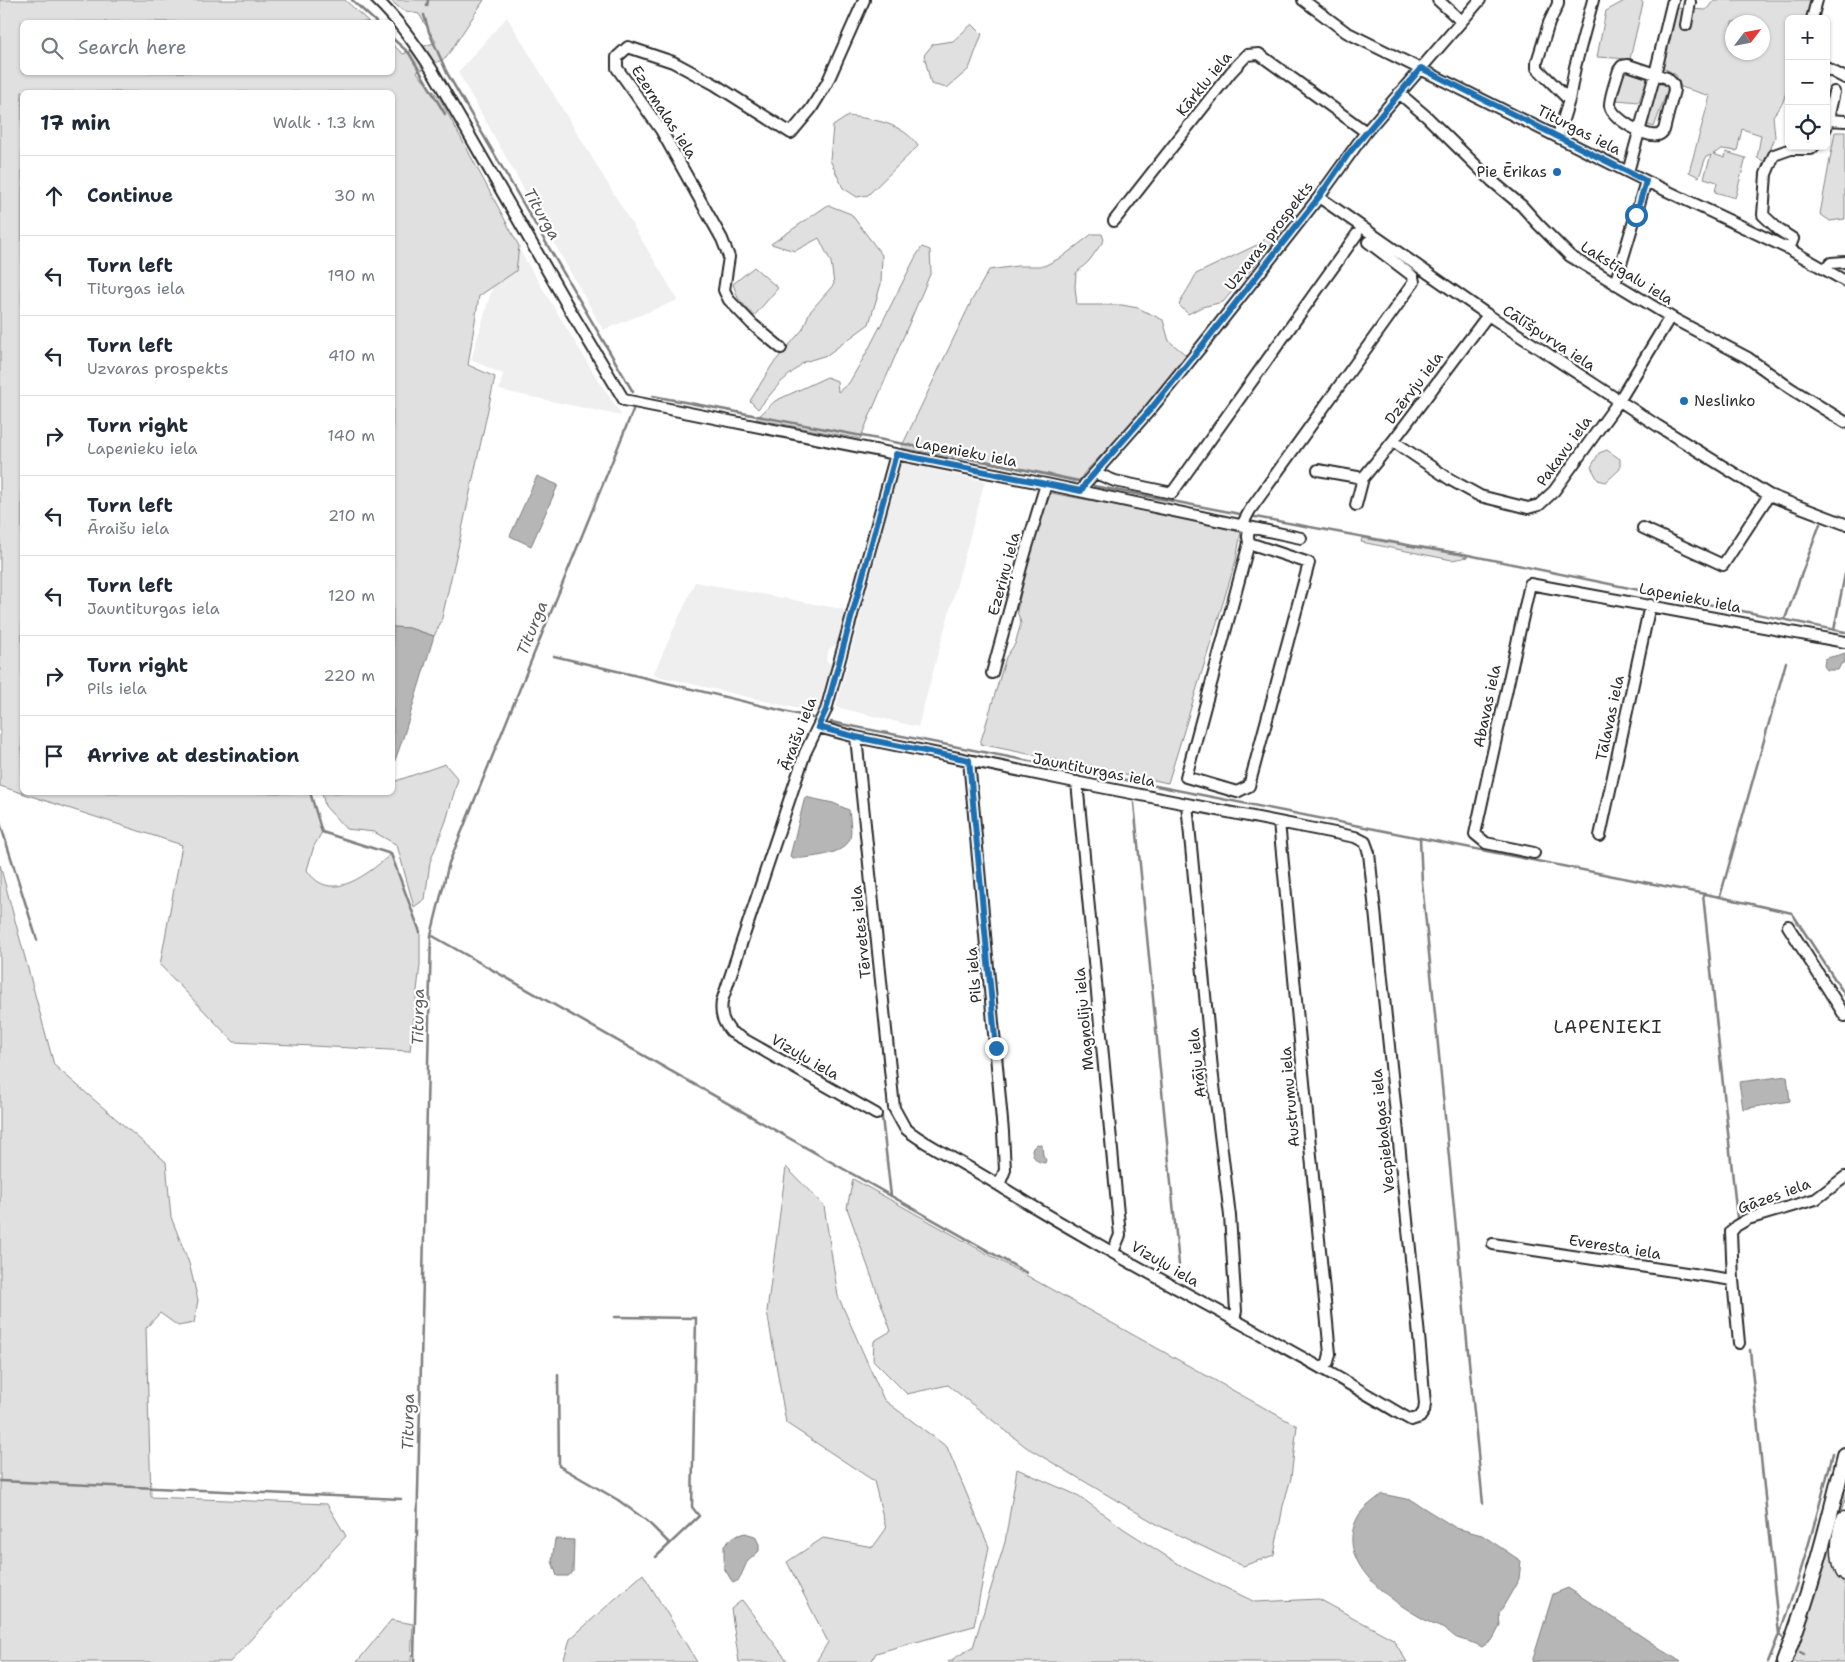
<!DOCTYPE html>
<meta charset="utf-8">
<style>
:root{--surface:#fff;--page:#f6f6f7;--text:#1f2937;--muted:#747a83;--line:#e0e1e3}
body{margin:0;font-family:"Shantell Sans",sans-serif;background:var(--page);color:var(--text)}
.controls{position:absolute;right:15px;top:15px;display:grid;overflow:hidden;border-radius:8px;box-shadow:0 1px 4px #0004}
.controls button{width:45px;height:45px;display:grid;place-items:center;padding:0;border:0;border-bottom:1px solid var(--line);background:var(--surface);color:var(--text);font:25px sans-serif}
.compass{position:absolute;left:1725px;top:15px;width:45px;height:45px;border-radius:50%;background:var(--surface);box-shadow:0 1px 4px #0004;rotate:58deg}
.stop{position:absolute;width:15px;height:15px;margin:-11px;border:4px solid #1f6fb2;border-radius:50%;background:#fff}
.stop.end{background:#1f6fb2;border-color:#fff;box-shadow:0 1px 5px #0008}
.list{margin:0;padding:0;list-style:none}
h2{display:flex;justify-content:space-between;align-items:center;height:65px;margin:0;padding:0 20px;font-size:21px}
h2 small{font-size:16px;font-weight:400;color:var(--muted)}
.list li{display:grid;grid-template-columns:32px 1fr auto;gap:15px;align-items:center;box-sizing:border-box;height:80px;padding:0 20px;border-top:1px solid var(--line)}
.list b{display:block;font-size:19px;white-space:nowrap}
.list p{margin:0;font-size:16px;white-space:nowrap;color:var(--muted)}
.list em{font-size:16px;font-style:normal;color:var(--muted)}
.icon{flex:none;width:28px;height:28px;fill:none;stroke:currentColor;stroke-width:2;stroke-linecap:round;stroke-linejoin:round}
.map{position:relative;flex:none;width:1845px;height:1662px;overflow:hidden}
.search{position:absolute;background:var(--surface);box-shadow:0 1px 4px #0004;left:20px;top:20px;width:375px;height:55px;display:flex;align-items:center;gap:12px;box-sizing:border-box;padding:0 18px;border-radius:8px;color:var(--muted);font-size:19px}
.panel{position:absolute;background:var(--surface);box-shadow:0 1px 4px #0004;left:20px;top:90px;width:375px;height:705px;border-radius:8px}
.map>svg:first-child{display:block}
</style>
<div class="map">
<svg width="1845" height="1662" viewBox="0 0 1845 1662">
<rect width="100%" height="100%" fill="#fff"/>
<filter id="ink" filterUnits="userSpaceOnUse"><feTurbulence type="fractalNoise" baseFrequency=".02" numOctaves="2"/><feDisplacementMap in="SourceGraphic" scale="10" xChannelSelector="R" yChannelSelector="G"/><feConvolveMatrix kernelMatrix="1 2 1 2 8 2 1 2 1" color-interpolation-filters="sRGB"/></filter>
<g filter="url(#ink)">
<path fill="#efefef" d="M507 17 678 300 603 330 458 72Z
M506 228 595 375 622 416 499 390 503 374 471 360 494 282Z
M901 463 985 481 918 727 836 707Z
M695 582 848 610 838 644 829 649 826 660 831 665 816 713 653 675Z"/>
<path fill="#e0e0e0" stroke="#868686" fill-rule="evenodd" d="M0 0H345L369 22H22V72H392L393 45 403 54 436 42 419 14 402 10 390 0H484L446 58 417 72 422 79 439 97 519 246 516 271 479 296 468 365 495 377 458 548 441 622 434 636 409 628 393 627 392 92H22V792L310 793 322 832 314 846 307 870C330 906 369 873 391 854L420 932V965L410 1051 234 1042 160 965 182 845 0 786Z
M1626 0H1641L1643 3 1630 59 1597 57 1606 11Z
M1714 0H1813L1809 19H1789V83L1783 102 1773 116 1775 137 1766 162 1757 158 1761 135 1742 129 1737 151 1722 149 1713 154 1725 158 1726 152 1746 158 1735 198 1715 192 1717 182 1704 178 1711 155 1706 157 1699 177 1689 172 1710 96 1681 87 1676 75 1662 67 1675 8 1706 10ZM1732 22H1762V52H1732Z
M972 24 982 34 969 69 947 88 931 84 924 55 933 44 953 41Z
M1624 71 1647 78 1639 102 1617 100Z
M1657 83 1669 86 1654 127 1645 124Z
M848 116C873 119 903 123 918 146L868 195 857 197 843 188 830 160 833 126Z
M1835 132H1845V219L1830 221 1820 214Z
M828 205 851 214 882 255 881 284 869 324 827 355 804 362 780 383 758 409 750 401 772 365 803 329 809 313 834 284 831 262 819 238 795 251 771 244Z
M1276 227 1283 229 1274 243 1223 302 1202 307 1188 314 1179 305C1184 294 1191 285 1196 274L1261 243Z
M1092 234H1102L1104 240 1089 261 1076 273 1075 287 1077 305H1122L1138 308 1163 320 1169 341 1186 355 1136 419 1084 473 1079 481 1077 480 1076 482 1004 466 901 448 972 300 989 270 1017 266H1044L1062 257Z
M922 247 930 250 931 272 860 439 756 419 775 401 827 377 837 381 838 392 849 383 868 350 916 256Z
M754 267 778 288 754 316 738 298 733 284Z
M1607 450 1620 459V469L1606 482 1598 480 1591 467 1599 453Z
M1051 493 1169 515 1241 532 1236 560 1168 783 980 744 1006 657 1015 644 1021 623 1017 611 1032 540Z
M1362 538 1460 555 1468 557 1452 560 1361 542Z
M445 764 458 779 446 821 430 862 425 899 414 907 397 845 374 832 346 829 325 806 322 793 392 792 393 782Z
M0 865 54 1065 166 1162 171 1217 189 1263 198 1300 194 1323 178 1326 160 1313 146 1328 151 1497 327 1504 346 1536 230 1662H0Z
M786 1167 824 1206 838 1296 884 1400 947 1447 989 1547 974 1626 876 1653 871 1662H816L828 1642 787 1562 823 1538 873 1547 886 1529 874 1481 786 1423 767 1311Z
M853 1179 1297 1426 1291 1478 1283 1506 1274 1555 1243 1566 1160 1526 1026 1447 948 1385 907 1394 873 1360 874 1341 891 1331 847 1208Z
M1017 1469 1079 1496 1124 1529 1185 1568 1255 1602 1319 1599 1393 1639 1407 1662H948L973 1647 1005 1542Z
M1845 1480C1845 1487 1845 1494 1845 1500 1844 1506 1840 1512 1839 1518 1833 1541 1833 1566 1845 1586V1662H1791L1817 1588Z
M643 1574 697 1662H563L570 1639Z
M742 1600 788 1662H739L731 1609Z
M391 1620 413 1624 411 1662H357Z"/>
<path fill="#b6b6b6" stroke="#7e7e7e" d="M537 476 558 485 531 546 510 536Z
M393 627 409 628 434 636 403 738 393 766Z
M1845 653V662L1841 664 1838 670H1827L1824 666 1825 659C1831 656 1838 656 1845 653Z
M805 797 833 803 849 810C850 819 852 829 850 838 845 856 809 857 793 859L790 856Z
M1787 1076 1790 1101 1743 1109 1739 1082Z
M1037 1144 1042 1145 1043 1155 1046 1160 1045 1163C1037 1163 1032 1157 1032 1149Z
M1382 1494 1411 1500 1456 1528 1482 1535 1521 1561 1519 1579 1499 1614 1500 1626 1493 1639 1482 1647C1474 1642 1465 1641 1457 1638 1453 1636 1451 1633 1448 1631 1441 1627 1433 1625 1427 1621 1392 1602 1331 1562 1359 1515 1364 1507 1375 1500 1382 1494Z
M745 1533 755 1536 759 1544V1551L747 1562 739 1580 733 1583 724 1568V1546L733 1537Z
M555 1539 574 1540 573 1572 568 1576H557L552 1561Z
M1568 1588 1681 1662H1532L1553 1594Z"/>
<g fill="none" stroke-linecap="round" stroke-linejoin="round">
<path stroke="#7e7e7e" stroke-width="2.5" d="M352 0 376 22
M427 6 428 0
M424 15 429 32 447 73 633 392
M392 38 409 53 445 114
M653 396 904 444 1079 481
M1094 486 1245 515
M1250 516 1413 546 1463 554 1845 632
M1785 619 1820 524
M1834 630 1845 574
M554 656 813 718
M831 722 1720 897 1786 662
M310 792 322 832 391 854 420 932
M1134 803 1179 1265
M0 823 37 940
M1420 839 1422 882 1483 1504
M1703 894 1737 1218
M1720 897 1792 913 1845 995
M431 935 1027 1273
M882 1117 891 1196
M615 1317 696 1318 692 1507 699 1516 656 1557
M1750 1350 1779 1634 1782 1637
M558 1375 559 1466 618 1500 647 1521 670 1544
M0 1481 401 1499
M1800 1652 1804 1654
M414 1662 431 935 449 863 633 410
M1768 1662C1796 1595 1815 1524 1833 1453"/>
<defs>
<path id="street" d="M377 0C399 21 416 45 432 70L570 310 624 400 1046 484 1301 538
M1303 0 1346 32 1646 181 1789 249 1845 281
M1438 0 1461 21
M1558 0V4L1549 23 1537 62V68L1569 100
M1812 19 1817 0
M1686 25 1690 2
M1628 65 1667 78 1673 84 1674 90 1664 130C1662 133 1661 134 1658 135 1646 138 1611 118 1610 105 1610 96 1616 80 1619 70L1622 66Z
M1826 68 1845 78
M1399 93 1427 117 1492 181 1522 206 1538 224 1570 256 1674 319 1748 358 1790 388 1845 422
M1829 120 1845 121
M1826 128 1834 92
M1558 136 1569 100 1575 67 1593 0
M1628 172 1655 74 1673 0
M1319 197 1488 315 1658 426 1769 495 1845 524
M1114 221 1231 72 1247 55 1259 54 1366 132
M1789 249 1793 239 1779 230 1763 215 1766 174 1774 155 1791 149H1811L1814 146
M1826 269 1831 263 1845 262
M1615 284 1646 181
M781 348 752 324 729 300 724 290 729 257 722 239 661 130 617 68V57L628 47 673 62 714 84 791 133 811 109 827 83 864 0
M1393 441 1451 480 1480 496 1528 508 1539 505 1554 491 1619 401 1670 317
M1318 470 1363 478 1393 441 1488 315
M1095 473 1115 481 1172 493 1357 234
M1081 491 1085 484 1150 410 1201 347 1319 197 1366 132 1480 0
M1356 505 1363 478
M1242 525 1250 510 1414 282 1413 277 1410 274 1368 242
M1249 527 1248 537 1249 543 1186 777 1237 792 1249 786 1309 563 1249 543
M1643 528 1723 565 1769 495
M992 673 1023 560 1046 484
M818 727 856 737 1085 784 1355 837 1365 842 1369 853 1419 1336 1425 1404 1424 1411 1420 1417 1411 1420 1402 1415C1273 1337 1137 1271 1008 1191 986 1177 963 1164 940 1151 928 1144 915 1137 905 1128L894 1108 856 737
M969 760 1003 1132 1005 1170 999 1185
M1077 782 1120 1235 1113 1252
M1187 804 1212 1069 1230 1216 1236 1311 1234 1319
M1279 822 1330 1354 1328 1362 1323 1368
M1600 836 1650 605
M1534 853 1486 843 1475 834 1530 584 1845 642
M1788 926 1845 1016
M876 1114 731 1032C723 1022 720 1015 722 1001L805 753 826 710 896 454
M1493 1244 1733 1280
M1739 1343 1733 1280 1731 1232 1736 1226 1748 1219 1816 1199 1845 1177"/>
<path id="secondary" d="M1784 1662C1810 1595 1828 1525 1845 1455"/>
<path id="highway" d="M1845 1521C1840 1538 1839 1554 1845 1571"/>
</defs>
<use href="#street" stroke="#2b2b2b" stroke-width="14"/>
<use href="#secondary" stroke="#2b2b2b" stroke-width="18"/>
<use href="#highway" stroke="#2b2b2b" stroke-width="21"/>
<use href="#street" stroke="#fff" stroke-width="10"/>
<use href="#secondary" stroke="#fff" stroke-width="14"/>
<use href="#highway" stroke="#fff" stroke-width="18"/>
</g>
</g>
<g fill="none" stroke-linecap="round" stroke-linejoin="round" filter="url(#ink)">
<path stroke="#1f6fb2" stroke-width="6" d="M996 1048 969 760 856 737 818 727 826 710 896 454 1081 491 1085 484 1150 410 1201 347 1319 197 1349 153 1421 68 1646 181 1636 215"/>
</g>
<g fill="#1f6fb2" stroke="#fff" stroke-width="2">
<circle cx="1557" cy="172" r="5"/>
<circle cx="1684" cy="401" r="5"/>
</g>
<g text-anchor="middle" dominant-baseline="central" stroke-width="4.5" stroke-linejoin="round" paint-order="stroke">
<g font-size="15" fill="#2b2b2b" stroke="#fff">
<text transform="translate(1204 84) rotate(-51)">Kārklu iela</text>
<text transform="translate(664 112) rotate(57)">Ezermalas iela</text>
<text transform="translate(1579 130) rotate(27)">Titurgas iela</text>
<text transform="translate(1269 236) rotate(-52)">Uzvaras prospekts</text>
<text transform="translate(1627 273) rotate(32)">Lakstīgalu iela</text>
<text transform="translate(1549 338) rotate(33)">Cālīšpurva iela</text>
<text transform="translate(1414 388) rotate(-53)">Dzērvju iela</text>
<text transform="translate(1564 451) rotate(-54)">Pakavu iela</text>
<text transform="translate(966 452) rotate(11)">Lapenieku iela</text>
<text transform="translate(1004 574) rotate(-75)">Ezeriņu iela</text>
<text transform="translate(1690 598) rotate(11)">Lapenieku iela</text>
<text transform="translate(1487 706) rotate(-78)">Abavas iela</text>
<text transform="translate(1610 718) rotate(-78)">Tālavas iela</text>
<text transform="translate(798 734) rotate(-69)">Āraišu iela</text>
<text transform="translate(1094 770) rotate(11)">Jauntiturgas iela</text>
<text transform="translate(861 932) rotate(-96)">Tērvetes iela</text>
<text transform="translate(974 975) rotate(-95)">Pils iela</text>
<text transform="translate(1084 1019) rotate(-95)">Magnoliju iela</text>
<text transform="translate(805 1057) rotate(30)">Vizuļu iela</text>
<text transform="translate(1197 1063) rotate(-96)">Arāju iela</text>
<text transform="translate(1290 1097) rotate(-95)">Austrumu iela</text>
<text transform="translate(1383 1131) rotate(-96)">Vecpiebalgas iela</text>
<text transform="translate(1774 1196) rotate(-20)">Gāzes iela</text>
<text transform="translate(1615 1247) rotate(9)">Everesta iela</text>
<text transform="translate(1165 1264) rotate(30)">Vizuļu iela</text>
</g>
<g font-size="15" fill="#2b2b2b" stroke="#fff" text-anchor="end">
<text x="1547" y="172">Pie Ērikas</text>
<text x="1694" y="401" text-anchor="start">Neslinko</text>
</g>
<g font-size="16" font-style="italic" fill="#5c5c5c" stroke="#fff">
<text transform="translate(542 214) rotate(60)">Titurga</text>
<text transform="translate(532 628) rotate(-68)">Titurga</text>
<text transform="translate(418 1017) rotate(-89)">Titurga</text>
<text transform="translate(408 1422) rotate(-89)">Titurga</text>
</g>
<g font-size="18" letter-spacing="1" fill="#2b2b2b" stroke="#fff">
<text x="1608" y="1027">LAPENIEKI</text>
</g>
</g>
</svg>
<div class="controls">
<button>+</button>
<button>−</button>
<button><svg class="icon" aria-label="locate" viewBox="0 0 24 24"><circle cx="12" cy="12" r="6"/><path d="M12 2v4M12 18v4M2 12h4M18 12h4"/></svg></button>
</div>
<svg class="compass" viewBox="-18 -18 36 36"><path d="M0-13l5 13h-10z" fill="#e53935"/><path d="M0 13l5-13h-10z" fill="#747a83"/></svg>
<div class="stop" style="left:1636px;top:215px"></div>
<div class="stop end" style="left:996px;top:1048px"></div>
<div class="search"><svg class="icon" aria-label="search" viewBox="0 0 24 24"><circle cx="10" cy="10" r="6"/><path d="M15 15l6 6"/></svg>Search here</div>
<section class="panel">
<h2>17 min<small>Walk · 1.3 km</small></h2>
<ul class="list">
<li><svg class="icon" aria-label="ahead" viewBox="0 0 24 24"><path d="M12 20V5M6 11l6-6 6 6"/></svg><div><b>Continue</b></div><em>30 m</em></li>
<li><svg class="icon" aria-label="left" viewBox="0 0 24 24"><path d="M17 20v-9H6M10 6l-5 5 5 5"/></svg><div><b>Turn left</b><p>Titurgas iela</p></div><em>190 m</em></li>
<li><svg class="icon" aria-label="left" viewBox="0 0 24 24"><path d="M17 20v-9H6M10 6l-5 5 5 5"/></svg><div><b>Turn left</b><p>Uzvaras prospekts</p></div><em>410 m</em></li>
<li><svg class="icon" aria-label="right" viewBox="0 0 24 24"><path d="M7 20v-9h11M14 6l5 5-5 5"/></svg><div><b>Turn right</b><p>Lapenieku iela</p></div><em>140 m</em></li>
<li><svg class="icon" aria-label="left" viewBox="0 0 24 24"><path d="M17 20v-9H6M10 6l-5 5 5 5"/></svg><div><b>Turn left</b><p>Āraišu iela</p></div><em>210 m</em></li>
<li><svg class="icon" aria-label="left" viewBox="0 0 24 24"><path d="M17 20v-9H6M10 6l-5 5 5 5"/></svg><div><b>Turn left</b><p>Jauntiturgas iela</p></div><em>120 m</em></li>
<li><svg class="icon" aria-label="right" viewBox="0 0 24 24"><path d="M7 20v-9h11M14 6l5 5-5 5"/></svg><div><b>Turn right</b><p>Pils iela</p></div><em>220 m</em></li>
<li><svg class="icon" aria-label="arrive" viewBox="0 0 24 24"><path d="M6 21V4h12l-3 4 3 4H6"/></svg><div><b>Arrive at destination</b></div></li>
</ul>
</section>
</div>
